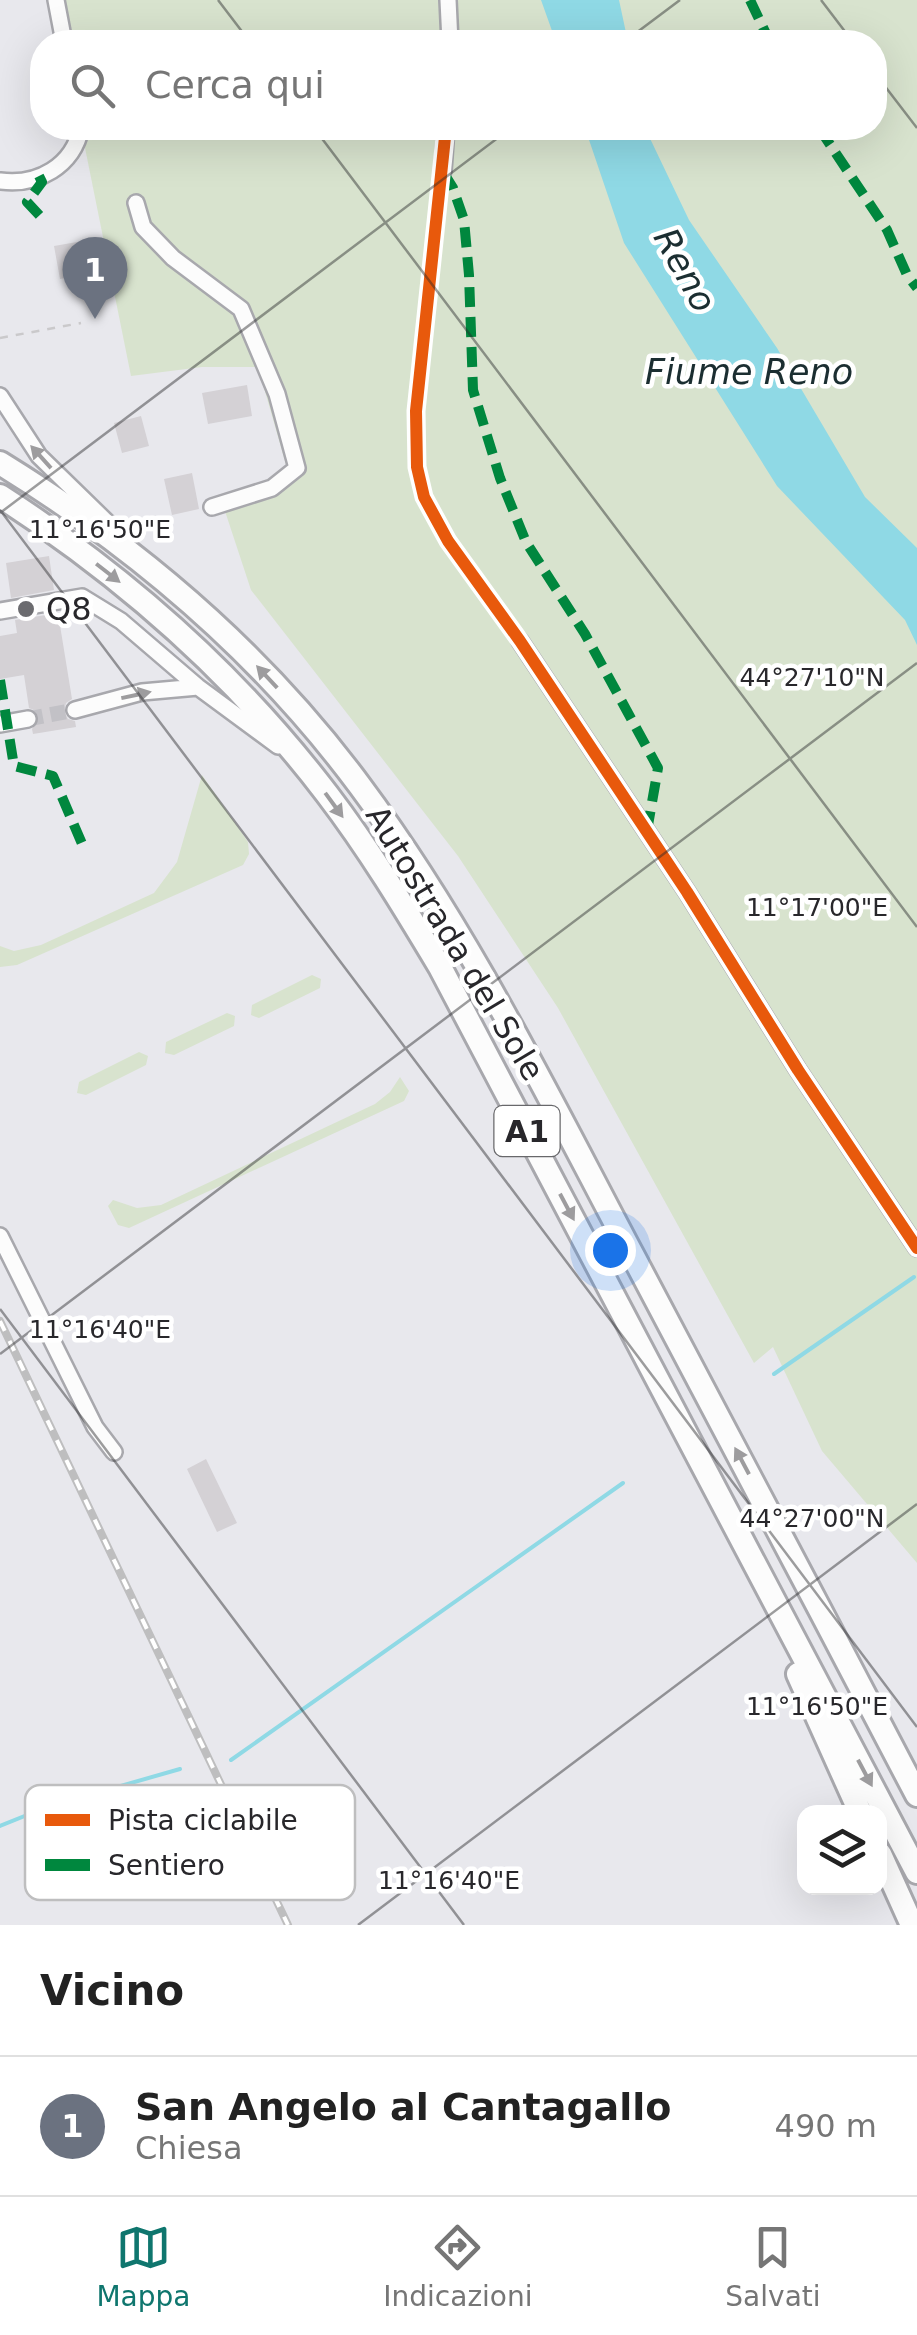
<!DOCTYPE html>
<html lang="it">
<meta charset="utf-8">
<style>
:root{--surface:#fff;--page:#f2f2f2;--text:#222;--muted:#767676;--line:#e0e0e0;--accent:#0f766e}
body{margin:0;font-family:"DejaVu Sans",sans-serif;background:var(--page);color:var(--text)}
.controls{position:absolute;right:30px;bottom:30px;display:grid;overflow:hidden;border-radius:20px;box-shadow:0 10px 40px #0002}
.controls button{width:90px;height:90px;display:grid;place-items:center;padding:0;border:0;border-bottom:2px solid var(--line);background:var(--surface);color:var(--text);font:50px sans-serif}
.you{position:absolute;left:610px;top:1250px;width:35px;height:35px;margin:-25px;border:8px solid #fff;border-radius:50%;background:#1a73e8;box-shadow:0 0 0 15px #1a73e833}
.badge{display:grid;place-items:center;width:65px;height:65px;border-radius:50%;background:var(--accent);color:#fff;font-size:32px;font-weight:700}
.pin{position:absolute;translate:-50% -82px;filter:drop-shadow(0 2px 5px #0008)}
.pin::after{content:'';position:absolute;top:52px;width:35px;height:30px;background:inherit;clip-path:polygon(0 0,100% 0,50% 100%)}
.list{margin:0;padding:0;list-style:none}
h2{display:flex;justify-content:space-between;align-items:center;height:130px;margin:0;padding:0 40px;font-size:42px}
h2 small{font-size:32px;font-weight:400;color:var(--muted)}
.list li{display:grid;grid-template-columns:65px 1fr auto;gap:30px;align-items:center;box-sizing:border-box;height:140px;padding:0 40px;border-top:2px solid var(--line)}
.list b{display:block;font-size:38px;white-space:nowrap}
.list p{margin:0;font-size:32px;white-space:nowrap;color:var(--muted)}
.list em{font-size:32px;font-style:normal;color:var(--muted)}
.icon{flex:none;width:55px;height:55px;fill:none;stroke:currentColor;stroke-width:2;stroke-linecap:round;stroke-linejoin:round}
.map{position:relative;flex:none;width:917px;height:1925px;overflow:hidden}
.search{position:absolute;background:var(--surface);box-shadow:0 10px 40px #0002;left:30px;right:30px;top:30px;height:110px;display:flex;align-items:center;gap:25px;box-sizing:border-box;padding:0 35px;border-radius:40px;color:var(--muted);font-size:38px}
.sheet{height:270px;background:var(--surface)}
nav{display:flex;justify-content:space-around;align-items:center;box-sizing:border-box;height:140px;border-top:2px solid var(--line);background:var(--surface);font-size:28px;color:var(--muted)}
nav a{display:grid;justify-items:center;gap:5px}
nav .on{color:var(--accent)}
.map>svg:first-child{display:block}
</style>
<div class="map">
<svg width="917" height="1925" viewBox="0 0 917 1925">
<rect width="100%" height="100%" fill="#e8e8ed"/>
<path fill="#d8e3ce" d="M55 0H917V1563L822 1451 773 1347 754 1363 558 1008 458 856 251 590 221 499 289 475 258 367H202L131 376 81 128H874V42H63Z
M202 775 248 842 249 854 243 865 17 965 0 967V946L14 951 41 945 154 893 177 862Z
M312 975 321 979 320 988 259 1018 251 1015 252 1005Z
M227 1013 235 1016 234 1026 174 1055 165 1053 166 1042Z
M139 1052 148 1056 146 1065 86 1095 77 1093 79 1082Z
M400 1077 409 1091 404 1101 129 1228 118 1225 108 1206 113 1200 137 1208 161 1205 375 1104 390 1092Z"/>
<path fill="#8fd9e5" d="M541 0H619L628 42H556Z
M585 128H645L689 220 777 348 865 497 917 548V645L905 620 777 486 624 243Z"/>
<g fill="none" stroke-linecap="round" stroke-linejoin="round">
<path stroke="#8fd9e5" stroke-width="4" d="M774 1374 914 1277
M231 1760 623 1483
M0 1826 47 1807 180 1769"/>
</g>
<path fill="#d4d1d5" d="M77 242 83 275 60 279 54 246Z
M247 385 252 416 208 424 202 393Z
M141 416 149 446 122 453 114 423Z
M192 473 199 509 172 515 164 479Z
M49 556 54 590 11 598 6 563Z
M58 613 72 699 66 703 64 712 68 719 75 721 76 727 33 734 32 729 39 718 36 711 29 708 24 675 0 679V636L17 633 15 620Z
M206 1459 237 1523 217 1532 187 1469Z"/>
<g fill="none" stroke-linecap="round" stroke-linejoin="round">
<path stroke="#c2c1c6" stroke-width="15" stroke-dasharray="15 8" stroke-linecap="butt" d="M28 719 75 710"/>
<defs>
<path id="minor" d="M56 0 64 42
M448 0 450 42
M443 171 446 128
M0 181C38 186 73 166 81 128
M136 203 143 227 173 258 241 309 277 394 297 468 272 488 212 507
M0 396 39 456 118 533
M0 611 82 597 121 621 198 687 278 746
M520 641 687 892 798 1070 917 1248
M75 710 142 692 198 687
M0 724 28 719
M0 1236 95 1427 114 1452"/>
<path id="highway" d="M0 463C138 548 263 655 360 786 468 931 548 1096 633 1256 728 1435 823 1615 917 1795
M0 496C124 576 237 676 327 794 369 849 404 907 440 967L917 1872
M798 1674 860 1812
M880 1854 912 1925"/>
</defs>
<use href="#minor" stroke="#a8a8ad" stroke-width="20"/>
<use href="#highway" stroke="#a8a8ad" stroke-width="28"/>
<path stroke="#cac9cb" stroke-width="2.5" stroke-dasharray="8 8" stroke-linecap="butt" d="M0 338 81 323"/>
<use href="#minor" stroke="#fcfcfc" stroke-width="15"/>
<use href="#highway" stroke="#fcfcfc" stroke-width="22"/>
<defs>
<path id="rail" d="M0 1321 288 1925"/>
</defs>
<use href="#rail" stroke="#bebebf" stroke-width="8"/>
<use href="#rail" stroke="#fff" stroke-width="4" stroke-dasharray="11" stroke-linecap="butt"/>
<path stroke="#00873e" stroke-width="10" stroke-dasharray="20 10" stroke-linecap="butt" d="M750 0 770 42
M819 128 887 230 907 275 917 288
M443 172 453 188 464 220 469 275 473 390 500 478 526 542 585 634 658 768 647 831
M39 176 42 182 27 202 41 217
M0 680 14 766 53 776 83 846"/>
<defs>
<path id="cycleway" d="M446 128 416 411 417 467 424 497 448 541 520 641 687 892 798 1070 917 1248"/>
</defs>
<use href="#cycleway" stroke="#fff" stroke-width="19"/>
<use href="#cycleway" stroke="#e8590c" stroke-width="12"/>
</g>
<defs><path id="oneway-solid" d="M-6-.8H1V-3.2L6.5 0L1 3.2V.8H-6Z" transform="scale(2.5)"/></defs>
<g fill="#9d9c9e">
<use href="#oneway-solid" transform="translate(41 457) rotate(-132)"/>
<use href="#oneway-solid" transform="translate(108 573) rotate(38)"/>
<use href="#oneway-solid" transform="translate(267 677) rotate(-133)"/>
<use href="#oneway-solid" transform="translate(136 695) rotate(-12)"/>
<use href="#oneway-solid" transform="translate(334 805) rotate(54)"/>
<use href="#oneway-solid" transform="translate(567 1207) rotate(62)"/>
<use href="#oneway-solid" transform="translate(742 1461) rotate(-118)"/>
<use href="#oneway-solid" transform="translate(865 1773) rotate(62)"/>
</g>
<path fill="none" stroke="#28272b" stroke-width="2.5" stroke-opacity="0.45" d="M218 0 250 42M821 0 853 42M624 42 680 0M874 72 917 128M314 128 917 927M0 510 917 1727M0 513 511 128M0 1309 464 1925M0 1354 917 663M358 1925 917 1504"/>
<circle fill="#6b6b6f" stroke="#fff" stroke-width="4" cx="26" cy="609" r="10"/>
<g text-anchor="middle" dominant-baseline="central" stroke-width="9" stroke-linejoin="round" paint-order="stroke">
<rect fill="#fff" stroke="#68686b" stroke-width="2.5" x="494.5" y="1106" width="65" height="50" rx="8"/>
<g font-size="30" font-weight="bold" fill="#28272b">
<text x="527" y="1131">A1</text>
</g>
<g font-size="32" fill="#28272b" stroke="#fff" text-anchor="start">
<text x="46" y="609">Q8</text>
</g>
<g font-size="32" fill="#28272b" stroke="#fff">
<text transform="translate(455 943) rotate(59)">Autostrada del Sole</text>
</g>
<g font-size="35" font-style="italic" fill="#1b2e31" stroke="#fff">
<text transform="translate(685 270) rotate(61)">Reno</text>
<text x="749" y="372">Fiume Reno</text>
</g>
</g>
<rect x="25" y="1785" width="330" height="115" rx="15" fill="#fff" stroke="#bebebf" stroke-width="2.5"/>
<rect x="45" y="1814" width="45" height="12" fill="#e8590c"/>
<rect x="45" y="1859" width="45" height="12" fill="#00873e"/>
<g font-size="28" fill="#28272b">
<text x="108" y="1830">Pista ciclabile</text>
<text x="108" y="1875">Sentiero</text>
</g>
<g font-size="25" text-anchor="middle" fill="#28272b" stroke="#fff" stroke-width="9" stroke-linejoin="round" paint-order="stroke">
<text x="100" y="538">11°16'50"E</text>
<text x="812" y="686">44°27'10"N</text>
<text x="817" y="916">11°17'00"E</text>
<text x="100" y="1338">11°16'40"E</text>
<text x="812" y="1527">44°27'00"N</text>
<text x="817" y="1715">11°16'50"E</text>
<text x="449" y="1889">11°16'40"E</text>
</g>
</svg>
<div class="controls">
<button><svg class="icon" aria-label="layers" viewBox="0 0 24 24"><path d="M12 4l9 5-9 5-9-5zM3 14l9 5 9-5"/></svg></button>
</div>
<div class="you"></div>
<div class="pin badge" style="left:95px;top:319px;background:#6b7280">1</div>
<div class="search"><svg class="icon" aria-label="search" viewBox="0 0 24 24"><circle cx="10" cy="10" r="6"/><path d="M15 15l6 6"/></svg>Cerca qui</div>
</div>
<section class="sheet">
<h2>Vicino<small></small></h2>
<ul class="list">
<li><span class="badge" style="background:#6b7280">1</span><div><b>San Angelo al Cantagallo</b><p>Chiesa</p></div><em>490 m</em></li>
</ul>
</section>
<nav>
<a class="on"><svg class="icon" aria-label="map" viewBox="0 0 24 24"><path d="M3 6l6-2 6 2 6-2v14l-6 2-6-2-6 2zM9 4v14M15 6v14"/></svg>Mappa</a>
<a><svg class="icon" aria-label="directions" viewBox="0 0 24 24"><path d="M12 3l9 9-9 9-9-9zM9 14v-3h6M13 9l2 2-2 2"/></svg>Indicazioni</a>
<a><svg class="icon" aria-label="saved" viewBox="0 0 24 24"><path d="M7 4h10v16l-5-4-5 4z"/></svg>Salvati</a>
</nav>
